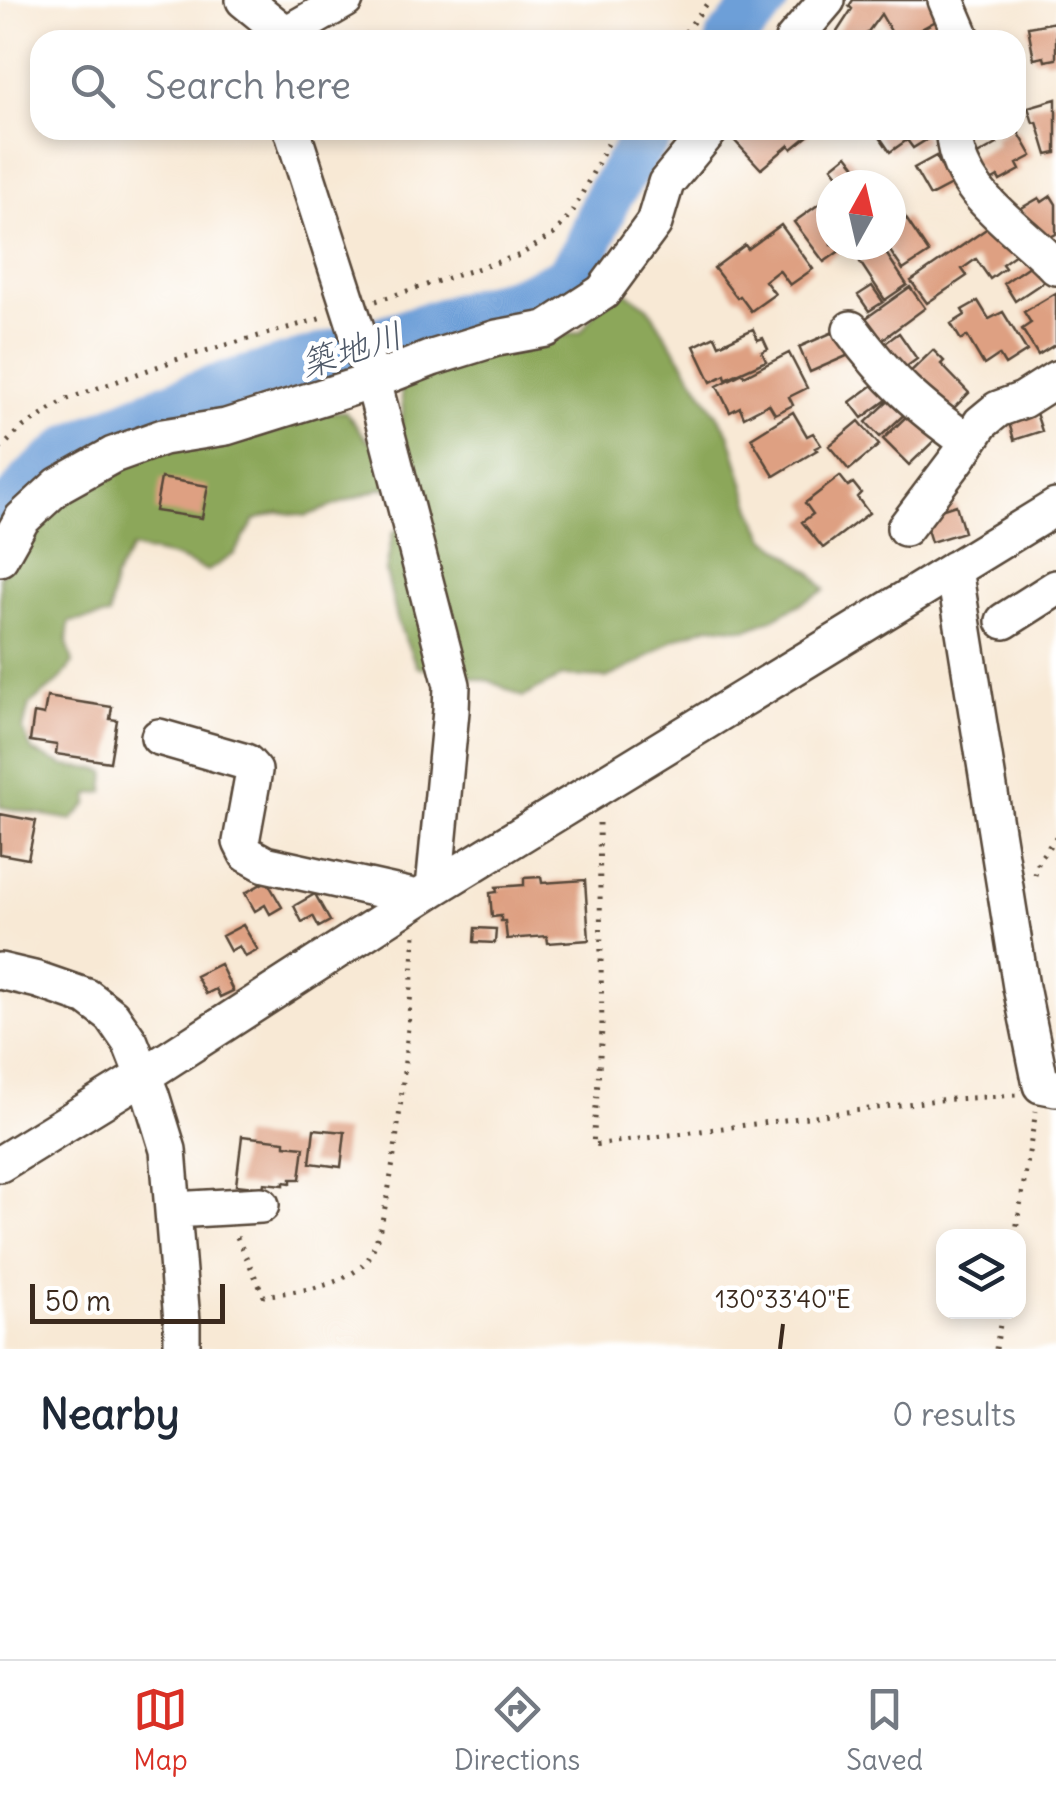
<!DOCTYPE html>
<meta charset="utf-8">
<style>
:root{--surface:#fff;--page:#f2f2f3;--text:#1f2937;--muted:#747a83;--line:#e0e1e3;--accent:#d93025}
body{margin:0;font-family:Delius,"Klee One",sans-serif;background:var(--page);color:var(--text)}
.controls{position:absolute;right:30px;bottom:30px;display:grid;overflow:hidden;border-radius:20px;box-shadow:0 5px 15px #0003}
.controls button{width:90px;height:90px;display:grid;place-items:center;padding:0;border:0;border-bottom:2px solid var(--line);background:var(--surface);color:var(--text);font:50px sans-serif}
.compass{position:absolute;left:816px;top:170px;width:90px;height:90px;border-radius:50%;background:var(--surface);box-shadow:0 5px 15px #0003;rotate:8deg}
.scale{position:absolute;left:30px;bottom:25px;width:195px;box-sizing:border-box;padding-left:10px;border:5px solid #3b2a1e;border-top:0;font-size:28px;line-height:35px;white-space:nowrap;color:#3b2a1e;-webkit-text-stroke:8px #fff;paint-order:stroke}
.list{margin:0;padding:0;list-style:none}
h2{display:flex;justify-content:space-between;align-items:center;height:130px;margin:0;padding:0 40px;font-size:42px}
h2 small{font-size:32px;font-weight:400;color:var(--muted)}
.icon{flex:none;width:55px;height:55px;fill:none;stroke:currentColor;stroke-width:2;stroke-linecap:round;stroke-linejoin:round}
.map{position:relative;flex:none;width:1056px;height:1349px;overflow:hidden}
.search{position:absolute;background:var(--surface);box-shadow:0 5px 15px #0003;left:30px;right:30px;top:30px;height:110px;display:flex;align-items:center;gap:25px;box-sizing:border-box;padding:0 35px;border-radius:30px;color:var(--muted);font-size:38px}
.sheet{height:310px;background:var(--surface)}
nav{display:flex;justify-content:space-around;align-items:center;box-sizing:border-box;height:140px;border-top:2px solid var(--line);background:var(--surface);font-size:28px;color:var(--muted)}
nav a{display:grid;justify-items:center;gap:5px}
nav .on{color:var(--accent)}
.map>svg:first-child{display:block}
</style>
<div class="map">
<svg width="1056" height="1349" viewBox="0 0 1056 1349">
<rect width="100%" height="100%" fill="#fff"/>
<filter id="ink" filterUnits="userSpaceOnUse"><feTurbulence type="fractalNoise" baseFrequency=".01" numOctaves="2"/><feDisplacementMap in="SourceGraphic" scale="20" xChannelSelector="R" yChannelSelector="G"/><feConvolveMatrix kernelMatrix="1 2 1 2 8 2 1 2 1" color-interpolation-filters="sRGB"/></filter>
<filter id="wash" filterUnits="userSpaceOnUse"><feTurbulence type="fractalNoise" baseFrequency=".0048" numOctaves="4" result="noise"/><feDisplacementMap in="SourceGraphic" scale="40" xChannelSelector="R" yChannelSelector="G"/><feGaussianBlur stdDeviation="2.25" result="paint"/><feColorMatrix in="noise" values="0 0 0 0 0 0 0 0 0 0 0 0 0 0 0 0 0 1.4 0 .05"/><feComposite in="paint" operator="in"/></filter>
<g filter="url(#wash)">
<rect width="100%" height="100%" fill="#f8e9d5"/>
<path fill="#8ca75a" stroke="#64683c" stroke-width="2.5" d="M624 291 647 306 729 433 752 509 766 538 811 572 825 590 774 618 747 629 709 626 672 640 639 663 606 678 563 676 523 697 490 681 417 667 398 623 386 571 393 532 426 512 416 491 382 488 306 516 279 512 255 520 234 554 208 571 177 558 132 548 114 579 109 616 69 622 67 642 73 663 58 682 29 705 23 730 32 751 65 766 97 769 106 772 104 792 89 794 88 804 72 820 0 807V577L51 505 155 450 299 415 345 411 368 441 399 439 403 410 400 383 523 343 581 332 598 308Z"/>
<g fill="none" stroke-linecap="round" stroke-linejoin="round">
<path stroke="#6d9fd8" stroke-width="48" d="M729 40 765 0
M0 521 34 480 72 448 138 418 202 393 529 296 567 279 586 250 606 200 636 152 652 130"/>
</g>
<g id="blocks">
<path fill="#dea082" d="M853 0H936L945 16 901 40H896L881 14 862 40H836L833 38 852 9 849 6Z
M1056 22V59L1045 61 1044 57 1034 59 1028 27Z
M1056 99V153L1047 155 1037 122 1033 123 1028 107Z
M748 130H805L809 135 792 149 789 145 761 169 735 141Z
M875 130H920L926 140 913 148 907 140 890 152Z
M1009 130H1017L1032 156 1017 164 1020 170 1000 181 998 177 989 182 970 159 997 144 994 138Z
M847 155 865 178 856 185H846L832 167Z
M936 156 951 185 930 196 914 168Z
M1051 196 1056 204V234L1048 238 1023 214 1020 209 1039 198 1042 202Z
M822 202 826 207 831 203V245H848L824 262 794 222Z
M905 217 929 253 903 270 886 245H891V226Z
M995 223 1016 254 1002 264 1005 268 990 279 976 259 962 269 967 276 927 303 911 281Z
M781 225 813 269 790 285 779 270 765 281 775 294 751 311 740 296 737 298 714 268 745 245 748 249Z
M882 247 907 285 885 300 860 262Z
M1039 259 1051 277 1015 301 1004 283Z
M872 286 883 302 869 311 858 295Z
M910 287 925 308 875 345 859 323Z
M1056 293V344L1038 355 1022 329 1031 323 1024 312Z
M978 301 989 319 1003 312 1027 351 1005 365 999 355 984 365 967 336 961 340 951 324 965 315 962 310Z
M753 329 758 340 763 338 768 349 762 352 766 361 726 379 725 375 711 382 694 346 715 336 719 345Z
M838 330 849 355 810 372 799 347Z
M899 333 917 359 895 375 877 349Z
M933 350 944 361 941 364 969 393 945 417 905 377Z
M789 353 807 388 789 397 793 405 775 414 769 404 744 417 740 407 730 412 717 386 743 373 744 376Z
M880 380 892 396 862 418 850 402Z
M894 396 908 411 880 437 866 422Z
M1034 407 1042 431 1014 440 1008 419Z
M913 410 939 436 909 465 883 439Z
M793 412 807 436 813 433 821 445 815 448 817 450 774 476 751 438Z
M859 421 879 445 849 470 829 446Z
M840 476 848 486 853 483 861 493 857 497 869 513 823 548 802 522 813 514 805 503Z
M161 478 208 486 202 518 155 511Z
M956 505 964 532 931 542 926 526 931 525 928 514Z
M47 697 112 707 110 719 117 720 110 762 56 754 57 745 30 741 34 713 44 715Z
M0 814 36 821 28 859 0 854Z
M541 877 542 883 585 880 589 940 548 943 547 936 507 939 505 921H501V916L492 917 490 893 497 892 496 887 524 885V878Z
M267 881 282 907 270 914 265 905 255 911 245 893Z
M315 894 330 921 319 927 313 916 302 922 294 906Z
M243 925 258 950 245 957 239 946 230 951 222 936Z
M475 928 496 929 495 943 474 942Z
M220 964 233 991 220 997 216 989 206 994 196 976Z
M314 1129 345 1132 341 1167 310 1163Z
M242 1136 285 1141V1145L304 1147 300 1179H291V1183L284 1182V1185L264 1183 263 1188 236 1185Z"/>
</g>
</g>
<g filter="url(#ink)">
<use href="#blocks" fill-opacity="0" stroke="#574739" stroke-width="2.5"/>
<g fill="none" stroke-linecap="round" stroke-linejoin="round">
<defs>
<path id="minor" d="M244 0 286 34 345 0
M946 0 963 40
M793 40 827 0
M292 130 373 381 452 685 451 711 434 888
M958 130 954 137C960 196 1019 227 1056 267
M851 329C887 379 919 407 968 442
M905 528 958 458 981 423 998 409 1023 400 1056 379
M0 558 22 519 59 485 113 455 163 437 226 427 373 381 432 358 497 338 546 329 603 292 654 223 666 183 710 130
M954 569 1021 987 1041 1085 1056 1088
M1004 621 1056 588
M159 737 246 762 254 771 241 842 247 854 265 864 418 898
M0 971 38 980 87 997 112 1016 130 1042 151 1095 168 1150 182 1321V1349
M0 1164 143 1076 434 888 1056 507
M174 1210 261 1205"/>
</defs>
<use href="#minor" stroke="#574739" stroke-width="40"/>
<path stroke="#574739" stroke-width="5" stroke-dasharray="2.5 8" stroke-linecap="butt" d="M679 40 710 0
M376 301 520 255 554 234 573 211 615 130
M0 449 23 427 68 399 184 357 323 318
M599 823 602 1030 593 1145 938 1100 1017 1095
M1035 875 1039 860 1056 837
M1015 1236 1036 1111
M237 1237 264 1296C299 1290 337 1289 364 1264 396 1235 411 988 415 934
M996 1349 1002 1312"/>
<use href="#minor" stroke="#fff" stroke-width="35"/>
</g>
</g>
<path fill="none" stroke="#3b2a1e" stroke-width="4" d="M780 1349 783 1324"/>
<g text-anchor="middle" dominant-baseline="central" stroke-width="9" stroke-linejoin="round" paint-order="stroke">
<g font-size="35" font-style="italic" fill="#4f5968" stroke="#fff">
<text transform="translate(351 349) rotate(-18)">築地川</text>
</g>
</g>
<g font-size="25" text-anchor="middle" fill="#3b2a1e" stroke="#fff" stroke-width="9" stroke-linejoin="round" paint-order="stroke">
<text x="783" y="1308">130°33'40"E</text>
</g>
</svg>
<div class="controls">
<button><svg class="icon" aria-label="layers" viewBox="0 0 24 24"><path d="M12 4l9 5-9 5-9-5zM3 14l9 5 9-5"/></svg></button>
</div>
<svg class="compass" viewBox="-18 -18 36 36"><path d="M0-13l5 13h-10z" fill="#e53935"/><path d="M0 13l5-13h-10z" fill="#747a83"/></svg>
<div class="scale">50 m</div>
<div class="search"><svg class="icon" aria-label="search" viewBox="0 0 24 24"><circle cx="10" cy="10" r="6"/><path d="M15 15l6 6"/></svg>Search here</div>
</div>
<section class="sheet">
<h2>Nearby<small>0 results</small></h2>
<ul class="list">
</ul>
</section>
<nav>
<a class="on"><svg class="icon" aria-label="map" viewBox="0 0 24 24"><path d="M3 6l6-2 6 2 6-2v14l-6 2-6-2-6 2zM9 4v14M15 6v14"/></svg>Map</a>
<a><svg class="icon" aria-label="directions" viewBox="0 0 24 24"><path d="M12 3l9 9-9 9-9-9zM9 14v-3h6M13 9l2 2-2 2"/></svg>Directions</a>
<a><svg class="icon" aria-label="saved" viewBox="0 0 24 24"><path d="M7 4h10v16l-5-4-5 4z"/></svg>Saved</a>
</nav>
